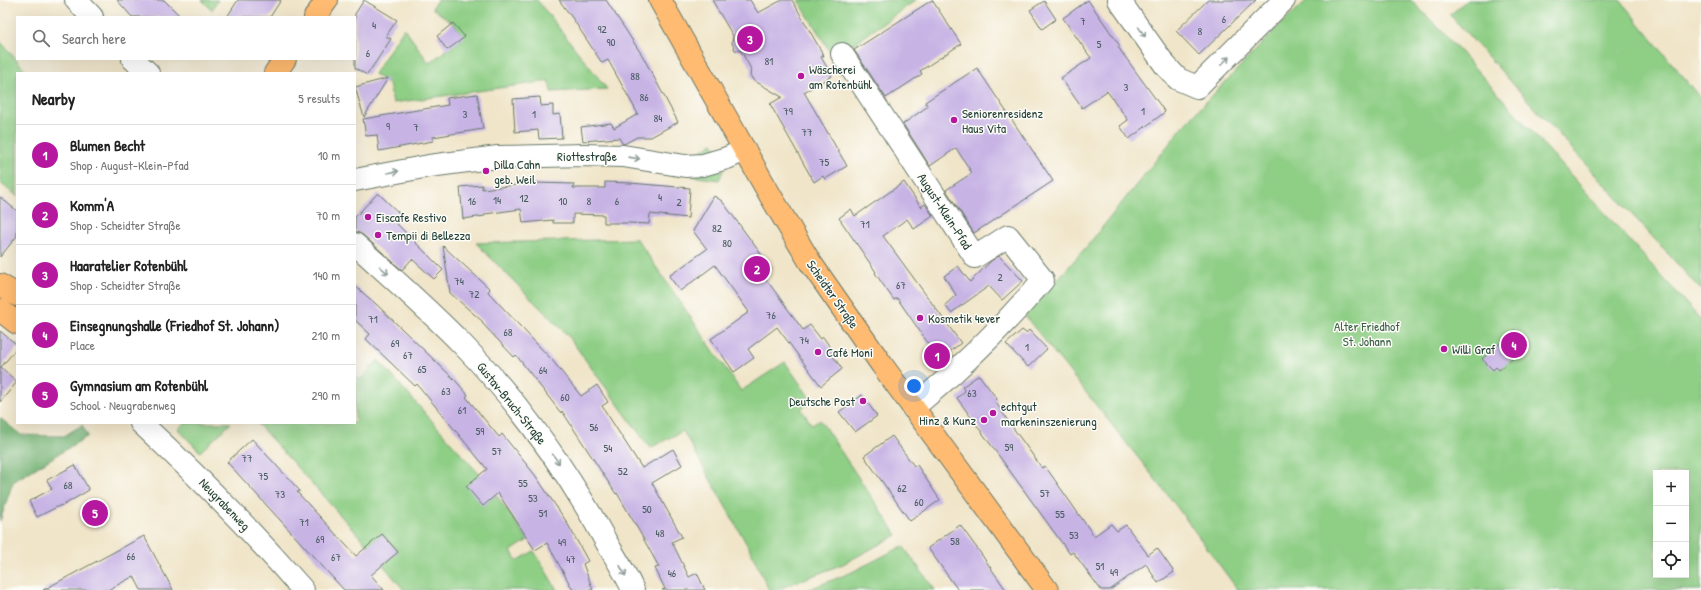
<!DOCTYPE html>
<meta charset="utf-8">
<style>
:root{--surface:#fff;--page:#f2f2f2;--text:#222;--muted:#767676;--line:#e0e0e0;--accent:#b5179e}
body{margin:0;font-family:"Patrick Hand",sans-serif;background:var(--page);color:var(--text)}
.controls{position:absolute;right:12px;bottom:12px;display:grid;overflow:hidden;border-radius:0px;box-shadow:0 4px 16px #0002}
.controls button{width:36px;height:36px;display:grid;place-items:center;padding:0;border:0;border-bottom:1px solid var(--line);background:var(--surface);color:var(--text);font:20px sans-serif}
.you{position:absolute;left:914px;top:386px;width:14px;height:14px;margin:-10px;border:3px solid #fff;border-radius:50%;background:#1a73e8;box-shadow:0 0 0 6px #1a73e833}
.badge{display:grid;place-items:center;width:26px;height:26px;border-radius:50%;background:var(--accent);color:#fff;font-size:13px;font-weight:700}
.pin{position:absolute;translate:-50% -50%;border:2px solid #fff;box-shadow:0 1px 4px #0006}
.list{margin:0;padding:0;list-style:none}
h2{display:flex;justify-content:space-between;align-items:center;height:52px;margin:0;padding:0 16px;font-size:17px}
h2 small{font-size:13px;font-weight:400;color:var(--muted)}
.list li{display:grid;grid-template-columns:26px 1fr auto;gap:12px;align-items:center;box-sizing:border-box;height:60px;padding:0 16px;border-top:1px solid var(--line)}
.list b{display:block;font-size:15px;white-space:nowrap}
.list p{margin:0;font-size:13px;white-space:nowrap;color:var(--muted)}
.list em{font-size:13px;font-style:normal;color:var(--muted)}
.icon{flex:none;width:22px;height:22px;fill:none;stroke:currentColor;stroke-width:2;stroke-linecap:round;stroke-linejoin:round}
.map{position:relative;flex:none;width:1701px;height:590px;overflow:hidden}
.search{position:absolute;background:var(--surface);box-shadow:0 4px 16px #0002;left:16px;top:16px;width:340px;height:44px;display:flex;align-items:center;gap:10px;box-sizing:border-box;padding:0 14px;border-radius:0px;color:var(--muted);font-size:15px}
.panel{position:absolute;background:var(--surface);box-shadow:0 4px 16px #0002;left:16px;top:72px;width:340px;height:352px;border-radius:0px}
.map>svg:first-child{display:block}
</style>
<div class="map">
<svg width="1701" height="590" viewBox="0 0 1701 590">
<rect width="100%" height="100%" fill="#fdfcf7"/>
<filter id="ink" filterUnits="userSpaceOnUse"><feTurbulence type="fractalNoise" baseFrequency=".025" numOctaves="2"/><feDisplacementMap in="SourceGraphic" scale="8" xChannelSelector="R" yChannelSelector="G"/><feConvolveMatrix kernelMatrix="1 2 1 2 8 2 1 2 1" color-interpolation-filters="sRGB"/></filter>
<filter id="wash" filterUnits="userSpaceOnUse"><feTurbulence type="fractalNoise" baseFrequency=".012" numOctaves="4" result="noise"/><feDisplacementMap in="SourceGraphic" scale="16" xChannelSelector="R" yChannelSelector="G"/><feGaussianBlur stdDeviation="0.9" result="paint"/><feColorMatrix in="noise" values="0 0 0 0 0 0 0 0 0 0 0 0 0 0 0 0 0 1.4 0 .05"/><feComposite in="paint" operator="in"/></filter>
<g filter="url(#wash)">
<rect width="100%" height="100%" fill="#f0e5c9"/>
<path fill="#8ece85" stroke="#56865c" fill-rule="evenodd" d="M202 0H218L212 10Z
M437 0H537L607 89 551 92 549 81 393 103 389 84 374 74 404 28 429 63 464 37 453 23 432 8Z
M798 0H916L834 58Z
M1307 0H1411L1438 27 1701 320V590H1238L1171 499 1025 316 1088 245 1185 124 1276 29ZM1656 473H1686V575H1656Z
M1467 0H1620L1701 99V290L1450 15Z
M0 41 28 73H17V196L0 183Z
M713 143 718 151 710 156H687L698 153Z
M720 168 723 171 719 180 691 176Z
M637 239 741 391 785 362 812 401 801 409 812 425 820 420 897 535 843 564 776 590H769L750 550 683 431 650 448 568 336 476 243Z
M378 360 480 475 483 506 496 495 528 540 511 551 517 561 534 551 557 590H404L383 565 398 552 383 534 368 546 257 423H355V375L360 380Z
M184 423H231L200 452 178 429Z
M903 546 935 590H807L850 573Z"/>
<path fill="#72b172" stroke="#487753" d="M0 418 21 435 64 436 82 425 88 436 13 482 0 521Z"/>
<g id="blocks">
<path fill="#c7b4e5" d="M117 0H164L181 17H132Z
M238 0H281L270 17H227Z
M364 0 397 20 386 36 391 39 367 75 355 68V14Z
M559 0H606L642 55 678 122 651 137H637L624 144 622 143 619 138 583 141 581 127 611 123 614 128 638 114 608 60 602 63 573 19Z
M712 0H750L758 13 782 0H792L824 56 821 57 832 76 804 92 847 166 825 179 823 176 814 182 770 104 782 97 753 80 750 75 751 69 741 51 735 50 732 43 733 36Z
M932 0 961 44 920 71 922 74 886 98 854 50Z
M1088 0 1120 46 1118 47 1165 112 1129 139 1120 126 1128 120 1107 91 1082 108 1061 78 1091 58 1063 18Z
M1208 0H1256L1199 55 1176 31Z
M1044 1 1056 19 1042 29 1030 10Z
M453 23 465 37 447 50 437 36Z
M977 68 1053 181 974 233 946 190 972 173 956 148 930 166 903 124 928 106 925 102Z
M388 78 364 117 355 87Z
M477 94 483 129 433 137V141L379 151 377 135 366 136 363 119 448 105 447 98Z
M540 97 541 106 553 105V115L560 114 562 138 539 139 538 130 515 132 513 99Z
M605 182 630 183 690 188 688 218 650 214 649 224 630 223H604V215L573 214V223H553V220L523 223 521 209 485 214V216L463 219 460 187 482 185V189L534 183 574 184 573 188H605Z
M904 182 921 207 925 204 933 216 914 229 907 219 883 236 961 343 944 356 948 361 937 371 924 352 930 346 897 298 894 300 884 286 875 273 876 272 839 218 851 209 855 216Z
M378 193 402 216 391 218 443 270 434 279 412 259 402 270 363 235 355 231V217Z
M714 196 722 201 772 269 763 275 803 330 810 325 821 339 823 337 835 354 833 356 842 369 821 386 777 327 748 349 754 358 734 372 711 339 749 312 715 265 680 291 669 276 707 249 693 231Z
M0 197 17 211V236L0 257Z
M443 246 490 289 488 292 552 360 581 396 597 385 608 402 602 406 642 468 673 449 682 465 652 483 682 537 672 542 689 577 697 573 705 590H662L665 589 655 568 659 567 638 529 617 493 616 494 562 411 561 413 516 355 514 357 482 323 483 322 450 293Z
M999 256 1023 281 1002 300 989 286 951 313 945 305 956 295 944 276 958 266 970 282 991 261Z
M355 286 376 304 455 380 468 395 466 397 499 437 502 434 535 475 566 521 588 561 583 564 593 590H573L547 543 535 550 498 493 483 506 466 486 487 469 417 384 415 386 366 339 370 334 355 320Z
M1022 330 1026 333 1029 330 1047 349 1028 367 1006 344Z
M1515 330 1528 345 1499 370 1496 367 1493 370 1482 359Z
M0 331 17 345V348L1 367 17 382 0 402Z
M979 375 997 399 995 401 1008 421 1042 468 1045 466 1094 536 1111 524 1117 531 1126 525 1148 555 1157 548 1174 572 1158 583 1146 564 1110 590H1101L1073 552 1070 554 957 398 965 391 962 387Z
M862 395 877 416 855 432 839 412Z
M892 436 914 466 917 465 940 500 910 521 864 456Z
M252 439 300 491 297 492 356 556 382 534 398 552 371 575 384 590H344L227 462Z
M75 465 89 490 62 506 61 505 37 517 29 501 52 489 47 480Z
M960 525 979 551 1006 590H958L928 548Z
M144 536 173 590H141L134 576 108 590H43Z"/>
</g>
</g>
<g filter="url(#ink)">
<use href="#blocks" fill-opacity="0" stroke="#687868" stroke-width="1"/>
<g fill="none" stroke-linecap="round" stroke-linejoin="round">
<defs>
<path id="minor" d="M76 0 92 17
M1119 0 1165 65 1178 79 1197 87 1284 0
M842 54 975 257 1008 236 1043 280C1003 327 960 369 913 408
M133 59 148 73
M355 180 429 166 498 157 584 155 623 156 685 166 703 165 727 158 745 150
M355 244C391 277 428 309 462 344 520 403 568 472 608 545 617 560 626 574 633 590
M141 423C198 476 252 531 303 590"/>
<path id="major" d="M660 0 770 195 810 262 882 365 1047 590
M315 17 327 0
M275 73 285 59
M0 285 17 295
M0 310 17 323"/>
</defs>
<use href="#minor" stroke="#687868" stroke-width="24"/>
<use href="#major" stroke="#687868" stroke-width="24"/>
<use href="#minor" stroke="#fff" stroke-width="22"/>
<use href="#major" stroke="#ffbb71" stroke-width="22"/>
</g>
<defs><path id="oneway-shaft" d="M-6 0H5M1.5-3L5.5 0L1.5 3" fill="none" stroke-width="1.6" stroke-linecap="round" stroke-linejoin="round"/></defs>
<g stroke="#8f9e9a">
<use href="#oneway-shaft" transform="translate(1142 32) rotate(55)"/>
<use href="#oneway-shaft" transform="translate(1225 61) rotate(-45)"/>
<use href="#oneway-shaft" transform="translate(634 158) rotate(8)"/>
<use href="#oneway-shaft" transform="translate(393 172) rotate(-10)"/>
<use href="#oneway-shaft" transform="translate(384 270) rotate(42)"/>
<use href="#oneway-shaft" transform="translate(556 459) rotate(55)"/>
<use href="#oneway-shaft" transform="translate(623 571) rotate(61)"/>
</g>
</g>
<g fill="#b5179e" stroke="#fdfcf7" stroke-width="1.5">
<circle cx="801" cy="76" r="4"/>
<circle cx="954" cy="120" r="4"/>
<circle cx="486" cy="171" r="4"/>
<circle cx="368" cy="217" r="4"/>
<circle cx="378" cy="235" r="4"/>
<circle cx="920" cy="318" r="4"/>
<circle cx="1444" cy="349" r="4"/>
<circle cx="818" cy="352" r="4"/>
<circle cx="863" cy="401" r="4"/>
<circle cx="993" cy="413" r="4"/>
<circle cx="984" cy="420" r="4"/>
</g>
<g text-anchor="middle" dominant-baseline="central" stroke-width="3" stroke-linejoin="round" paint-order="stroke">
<g font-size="11" fill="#495b60">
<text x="1224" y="19">6</text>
<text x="1083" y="21">7</text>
<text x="374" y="25">4</text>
<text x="602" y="29">92</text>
<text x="1200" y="31">8</text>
<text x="611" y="42">90</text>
<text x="1099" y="44">5</text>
<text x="368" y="53">6</text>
<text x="769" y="61">81</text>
<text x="635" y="76">88</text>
<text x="1126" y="87">3</text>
<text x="644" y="97">86</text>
<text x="788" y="111">79</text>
<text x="1143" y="111">1</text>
<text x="465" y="114">3</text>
<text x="534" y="114">1</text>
<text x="658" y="118">84</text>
<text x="388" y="126">9</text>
<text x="416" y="127">7</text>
<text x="807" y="132">77</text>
<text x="824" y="162">75</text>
<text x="660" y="197">4</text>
<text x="524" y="198">12</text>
<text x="497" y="200">14</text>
<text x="472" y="201">16</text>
<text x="563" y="201">10</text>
<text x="589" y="201">8</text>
<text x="617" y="201">6</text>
<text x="679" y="202">2</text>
<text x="865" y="224">71</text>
<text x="717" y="228">82</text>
<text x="727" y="243">80</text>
<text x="1000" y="277">2</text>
<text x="459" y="281">74</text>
<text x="901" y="285">67</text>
<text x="474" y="294">72</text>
<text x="771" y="315">76</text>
<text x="373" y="319">71</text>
<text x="508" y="332">68</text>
<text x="804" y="340">74</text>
<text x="395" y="343">69</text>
<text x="1027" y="347">1</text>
<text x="408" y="355">67</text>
<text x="422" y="369">65</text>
<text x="543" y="370">64</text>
<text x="446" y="391">63</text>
<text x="972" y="393">63</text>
<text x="565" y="397">60</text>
<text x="462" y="410">61</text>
<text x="594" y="427">56</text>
<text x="480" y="431">59</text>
<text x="1009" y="447">59</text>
<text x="608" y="448">54</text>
<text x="497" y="451">57</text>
<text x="247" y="458">77</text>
<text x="623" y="471">52</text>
<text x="263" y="476">75</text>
<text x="523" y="483">55</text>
<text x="68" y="485">68</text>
<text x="902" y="488">62</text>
<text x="1045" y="493">57</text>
<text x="280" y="494">73</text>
<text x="533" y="498">53</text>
<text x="919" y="502">60</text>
<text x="647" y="509">50</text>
<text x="543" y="513">51</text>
<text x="1060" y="514">55</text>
<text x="304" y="522">71</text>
<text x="660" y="533">48</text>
<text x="1074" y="535">53</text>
<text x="320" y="539">69</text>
<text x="955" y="541">58</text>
<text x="562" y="542">49</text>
<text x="131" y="556">66</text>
<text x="336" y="557">67</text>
<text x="571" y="559">47</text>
<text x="1100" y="566">51</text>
<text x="1114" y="572">49</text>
<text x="672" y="573">46</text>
</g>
<g font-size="13" fill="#1f3d34" stroke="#fdfcf7" text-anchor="start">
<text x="809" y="69">Wäscherei<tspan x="809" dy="15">am Rotenbühl</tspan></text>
<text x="962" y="113">Seniorenresidenz<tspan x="962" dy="15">Haus Vita</tspan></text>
<text x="494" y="164">Dilla Cahn<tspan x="494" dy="15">geb. Weil</tspan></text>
<text x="376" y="217">Eiscafe Restivo</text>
<text x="386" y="235">Tempii di Bellezza</text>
<text x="928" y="318">Kosmetik 4ever</text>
<text x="1452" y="349">Willi Graf</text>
<text x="826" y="352">Café Moni</text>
<text x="855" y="401" text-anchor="end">Deutsche Post</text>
<text x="1001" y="406">echtgut<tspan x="1001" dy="15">markeninszenierung</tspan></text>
<text x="976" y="420" text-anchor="end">Hinz &amp; Kunz</text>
</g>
<g font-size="13" fill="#1f3d34" stroke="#fdfcf7">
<text x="587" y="156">Riottestraße</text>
<text transform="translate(945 211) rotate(57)">August-Klein-Pfad</text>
<text transform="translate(833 294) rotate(55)">Scheidter Straße</text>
<text transform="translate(512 403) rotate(51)">Gustav-Bruch-Straße</text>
<text transform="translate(225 504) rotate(46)">Neugrabenweg</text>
</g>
<g font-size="13" fill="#3b6148" stroke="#fdfcf7">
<text x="1367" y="326">Alter Friedhof<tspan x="1367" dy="15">St. Johann</tspan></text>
</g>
</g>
</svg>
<div class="controls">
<button>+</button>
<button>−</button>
<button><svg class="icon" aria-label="locate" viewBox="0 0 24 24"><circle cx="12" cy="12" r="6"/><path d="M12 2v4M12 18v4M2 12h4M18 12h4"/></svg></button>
</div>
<div class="you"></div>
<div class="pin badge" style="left:937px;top:356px">1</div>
<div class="pin badge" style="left:757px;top:269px">2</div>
<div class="pin badge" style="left:750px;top:39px">3</div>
<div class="pin badge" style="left:1514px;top:345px">4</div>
<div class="pin badge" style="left:95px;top:513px">5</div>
<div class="search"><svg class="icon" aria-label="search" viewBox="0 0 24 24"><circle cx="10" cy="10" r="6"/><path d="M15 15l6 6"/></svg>Search here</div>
<section class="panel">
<h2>Nearby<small>5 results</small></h2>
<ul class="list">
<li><span class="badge">1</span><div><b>Blumen Becht</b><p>Shop · August-Klein-Pfad</p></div><em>10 m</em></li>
<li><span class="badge">2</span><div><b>Komm'A</b><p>Shop · Scheidter Straße</p></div><em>70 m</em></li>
<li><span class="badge">3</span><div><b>Haaratelier Rotenbühl</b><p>Shop · Scheidter Straße</p></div><em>140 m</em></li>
<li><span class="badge">4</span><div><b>Einsegnungshalle (Friedhof St. Johann)</b><p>Place</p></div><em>210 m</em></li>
<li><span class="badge">5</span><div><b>Gymnasium am Rotenbühl</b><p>School · Neugrabenweg</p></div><em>290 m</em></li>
</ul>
</section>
</div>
